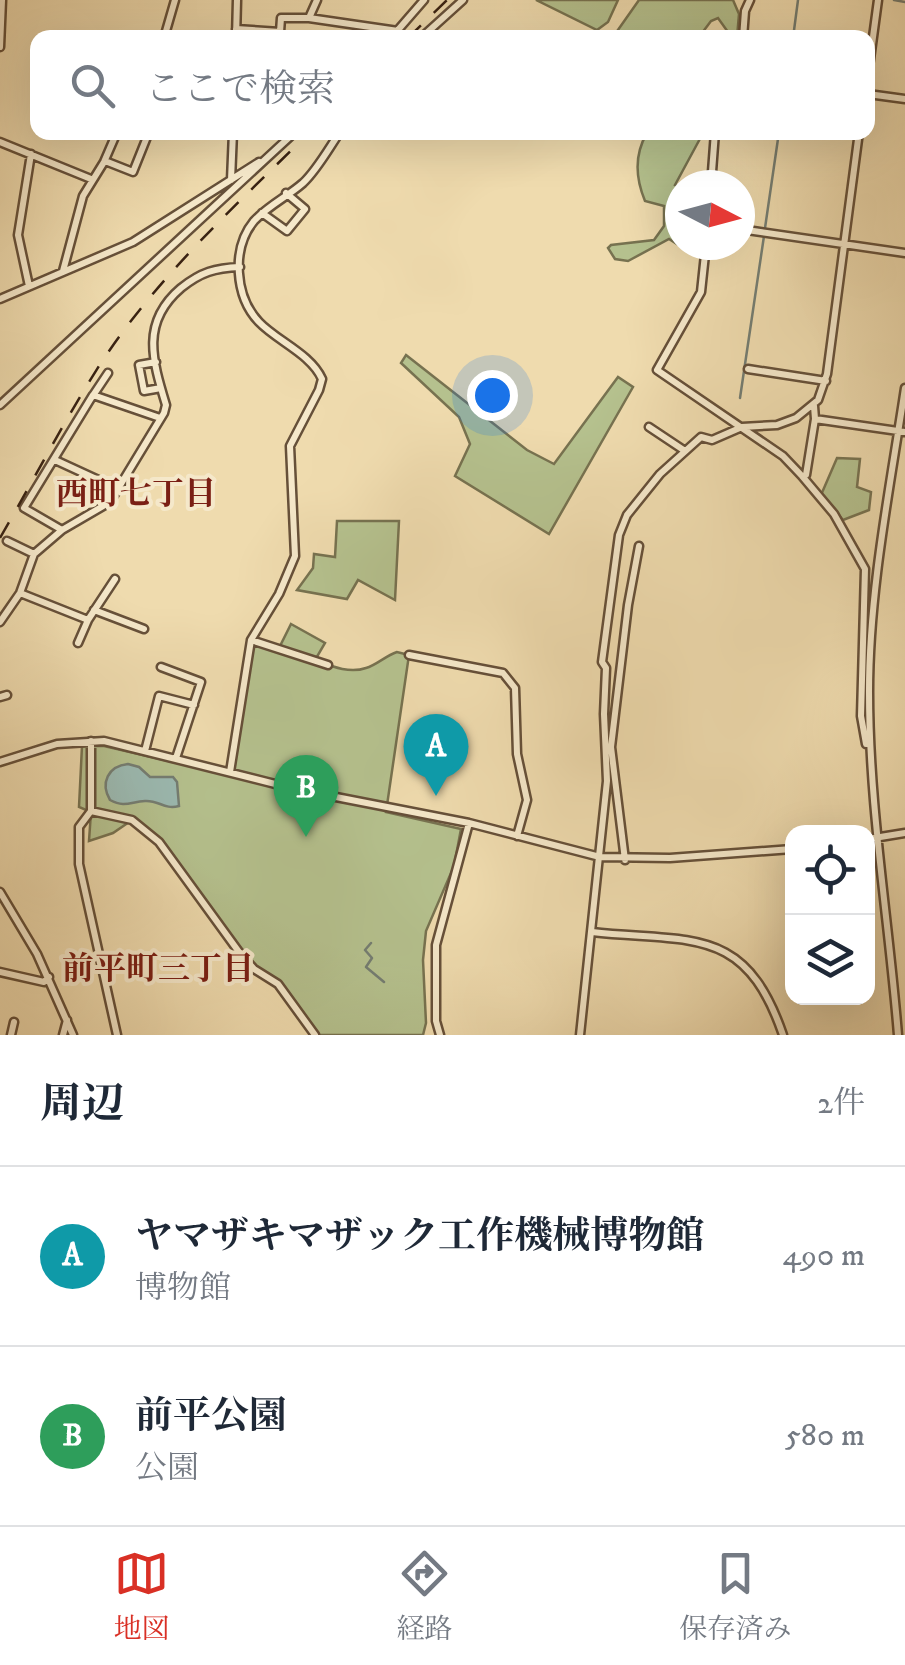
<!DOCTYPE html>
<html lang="ja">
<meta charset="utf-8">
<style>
:root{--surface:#fff;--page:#f6f6f7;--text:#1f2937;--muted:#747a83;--line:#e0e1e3;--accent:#d93025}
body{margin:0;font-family:"IM FELL DW Pica","Noto Serif JP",serif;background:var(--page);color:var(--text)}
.controls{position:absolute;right:30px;bottom:30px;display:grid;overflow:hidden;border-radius:20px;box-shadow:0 10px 40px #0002}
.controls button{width:90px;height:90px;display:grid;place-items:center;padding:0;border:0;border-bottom:2px solid var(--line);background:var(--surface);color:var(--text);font:50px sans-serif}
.compass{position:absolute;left:665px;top:170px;width:90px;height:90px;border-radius:50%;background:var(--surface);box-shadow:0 10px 40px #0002;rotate:96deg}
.you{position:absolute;left:492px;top:395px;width:35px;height:35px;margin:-25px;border:8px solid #fff;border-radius:50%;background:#1a73e8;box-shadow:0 0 0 15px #1a73e833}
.badge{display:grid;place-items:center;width:65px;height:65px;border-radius:50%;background:var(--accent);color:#fff;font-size:32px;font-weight:700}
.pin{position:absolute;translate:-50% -82px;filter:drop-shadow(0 2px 5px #0008)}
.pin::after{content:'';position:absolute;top:52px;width:35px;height:30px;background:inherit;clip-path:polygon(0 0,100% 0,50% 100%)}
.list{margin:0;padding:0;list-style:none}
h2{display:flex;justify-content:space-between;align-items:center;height:130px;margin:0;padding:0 40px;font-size:42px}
h2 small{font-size:32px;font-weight:400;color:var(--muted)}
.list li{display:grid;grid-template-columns:65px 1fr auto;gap:30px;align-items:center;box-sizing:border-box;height:180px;padding:0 40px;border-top:2px solid var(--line)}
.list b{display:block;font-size:38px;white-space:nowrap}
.list p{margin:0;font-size:32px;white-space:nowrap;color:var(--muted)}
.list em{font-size:32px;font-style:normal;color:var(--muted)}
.icon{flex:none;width:55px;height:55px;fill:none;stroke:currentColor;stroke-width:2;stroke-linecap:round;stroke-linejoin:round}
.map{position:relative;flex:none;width:905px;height:1035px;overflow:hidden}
.search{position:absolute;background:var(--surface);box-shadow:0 10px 40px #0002;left:30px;right:30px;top:30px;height:110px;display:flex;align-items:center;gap:25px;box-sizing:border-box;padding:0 35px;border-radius:20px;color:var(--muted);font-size:38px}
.sheet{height:490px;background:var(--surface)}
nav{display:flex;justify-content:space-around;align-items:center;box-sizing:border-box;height:140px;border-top:2px solid var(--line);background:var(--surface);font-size:28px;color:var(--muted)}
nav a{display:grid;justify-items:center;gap:5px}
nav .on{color:var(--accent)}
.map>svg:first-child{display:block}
</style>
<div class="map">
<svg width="905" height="1035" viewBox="0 0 905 1035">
<rect width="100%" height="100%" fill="#efdbae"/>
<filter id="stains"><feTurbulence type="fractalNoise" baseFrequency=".002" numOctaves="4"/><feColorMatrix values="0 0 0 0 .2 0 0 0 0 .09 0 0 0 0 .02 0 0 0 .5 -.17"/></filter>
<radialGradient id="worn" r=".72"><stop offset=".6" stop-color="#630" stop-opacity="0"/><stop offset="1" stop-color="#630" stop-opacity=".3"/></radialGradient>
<path fill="#b5c18e" stroke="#777250" stroke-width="2.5" d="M536 0H618L608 22 597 30Z
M639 0H733L739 14 737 37H727L728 32 718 18 711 21 699 37H613Z
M647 133 702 135 675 185 680 188V245H695L691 253 669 239 628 261 615 259 608 248 611 245 654 240 664 226V206L645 201C635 177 634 155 647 133Z
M406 355 527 450 554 464 618 377 633 387 549 534 455 476 470 444 459 417 401 363Z
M837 458 860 459 857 487 871 492 869 510 843 520 821 495Z
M337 521H399L395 600 358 580 347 599 297 590 313 568 314 554 335 557Z
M291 624 325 643 315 660C331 666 349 674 366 668 377 665 385 656 397 652L409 655 386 812 461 829 454 866 426 931 423 960 426 1023 423 1035H316L278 984 254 969 159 842 132 820 113 833 89 841 91 812 79 807 82 746H104L233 776 251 640 280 646Z"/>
<path fill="#9bbab2" stroke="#747d72" stroke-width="2.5" d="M128 764 139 767 150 777H173L177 782 179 806C164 810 159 800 145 801 130 802 125 808 110 800 100 783 108 766 128 764Z"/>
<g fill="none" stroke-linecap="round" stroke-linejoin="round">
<path stroke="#747d72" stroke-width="2.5" d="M894 0 905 2
M793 38 798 0
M765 228 779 132
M740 398 764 236
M371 943 365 950 372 958 366 967 384 982"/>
<defs>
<path id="minor" d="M309 18 317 0
M236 29 280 32 281 18H309L398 31
M164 38 175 0
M236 38 237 0
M391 38 424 0
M421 38 463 0
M743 38 745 11 750 0
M0 47 2 0
M868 74 878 0
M868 94 905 99
M0 142 91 179
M105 161 133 172 149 132
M231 180 233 132
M711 185 715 132
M262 213 287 231 305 209 286 193
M740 229 905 253
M706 245 701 292 657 370 783 456 802 476 806 475 815 419 814 406
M63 271 83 196 104 162 117 132
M29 286 18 235 31 154
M0 299 133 242 259 162
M156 362 139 365 144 391 161 388
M748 369 826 381
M94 394 108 373
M0 405 295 132
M815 419 905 432
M649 427 685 451
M55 460 118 489
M802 476 834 514 865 569 861 716 866 744
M62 530 24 508 93 395 160 418
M7 541 34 554
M20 593 88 620
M94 610 144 629
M0 622 20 593 34 554 62 530 110 502 164 413 166 405C152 359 141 322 181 288 201 272 215 268 240 267
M251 640 328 665
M78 643 88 620 115 579
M409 655 503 673 515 688 517 754 527 800 517 836
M161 667 201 682 176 758
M0 697 7 695
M91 741V811L79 827V864L117 1035
M145 751 159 696 194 705
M0 762 57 744 104 741 295 789 469 823 600 857 670 858 792 849
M230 772 251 640 279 594 295 556 290 446 319 390 322 379C311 354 277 341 259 322 235 297 231 249 254 221 269 205 287 197 303 183 317 170 329 148 340 132
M91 811 132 820 159 842 239 952 254 969 278 984 315 1035
M868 839 905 833
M625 860 611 747 628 605 639 546
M0 892 37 954 73 1035
M592 932C691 943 745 924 783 1035
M0 972 44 982 49 977
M11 1035 14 1022
M63 1035 67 1020
M440 1035 436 1021V945L469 823
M580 1035 607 781 604 714 606 668 602 662 619 535 627 515 660 474 701 437 712 440 742 427 777 425 796 418 818 400 827 374 859 132
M898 1035C889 921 869 807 869 692 869 591 890 488 905 388"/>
</defs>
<use href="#minor" stroke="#665039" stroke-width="11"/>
<use href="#minor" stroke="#f5e8ca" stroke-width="6"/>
<path stroke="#392212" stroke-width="2.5" stroke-dasharray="18 18" stroke-linecap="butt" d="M408 38 447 0
M0 538C33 481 64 421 99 366 156 278 236 205 310 132"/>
</g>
<g text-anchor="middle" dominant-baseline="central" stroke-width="8" stroke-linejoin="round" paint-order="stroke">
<g font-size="32" font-weight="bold" fill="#7a1f14" stroke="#f5e8ca">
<text x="136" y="495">西町七丁目</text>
<text x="158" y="970">前平町三丁目</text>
</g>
</g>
<rect width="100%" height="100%" filter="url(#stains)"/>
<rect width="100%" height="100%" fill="url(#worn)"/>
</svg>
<div class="controls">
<button><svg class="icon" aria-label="locate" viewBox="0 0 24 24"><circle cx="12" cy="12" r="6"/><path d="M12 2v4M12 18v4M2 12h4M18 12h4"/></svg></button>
<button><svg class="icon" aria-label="layers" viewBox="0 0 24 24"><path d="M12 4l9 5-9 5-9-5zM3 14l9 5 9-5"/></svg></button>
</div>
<svg class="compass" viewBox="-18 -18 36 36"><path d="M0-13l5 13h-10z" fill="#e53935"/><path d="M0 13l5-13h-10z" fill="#747a83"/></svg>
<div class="you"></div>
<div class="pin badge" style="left:436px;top:796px;background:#0f9aa8">A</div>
<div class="pin badge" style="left:306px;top:837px;background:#2e9e5b">B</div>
<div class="search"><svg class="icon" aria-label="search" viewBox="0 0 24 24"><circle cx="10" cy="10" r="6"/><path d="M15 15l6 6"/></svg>ここで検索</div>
</div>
<section class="sheet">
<h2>周辺<small>2件</small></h2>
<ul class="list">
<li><span class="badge" style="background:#0f9aa8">A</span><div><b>ヤマザキマザック工作機械博物館</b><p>博物館</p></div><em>490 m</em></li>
<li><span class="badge" style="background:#2e9e5b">B</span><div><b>前平公園</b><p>公園</p></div><em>580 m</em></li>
</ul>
</section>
<nav>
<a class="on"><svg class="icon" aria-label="map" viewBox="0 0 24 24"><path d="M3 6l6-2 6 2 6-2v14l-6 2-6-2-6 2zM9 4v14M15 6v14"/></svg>地図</a>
<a><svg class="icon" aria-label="directions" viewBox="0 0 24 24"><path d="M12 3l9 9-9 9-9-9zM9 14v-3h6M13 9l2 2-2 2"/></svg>経路</a>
<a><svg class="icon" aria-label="saved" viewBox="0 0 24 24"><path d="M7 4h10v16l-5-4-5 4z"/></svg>保存済み</a>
</nav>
